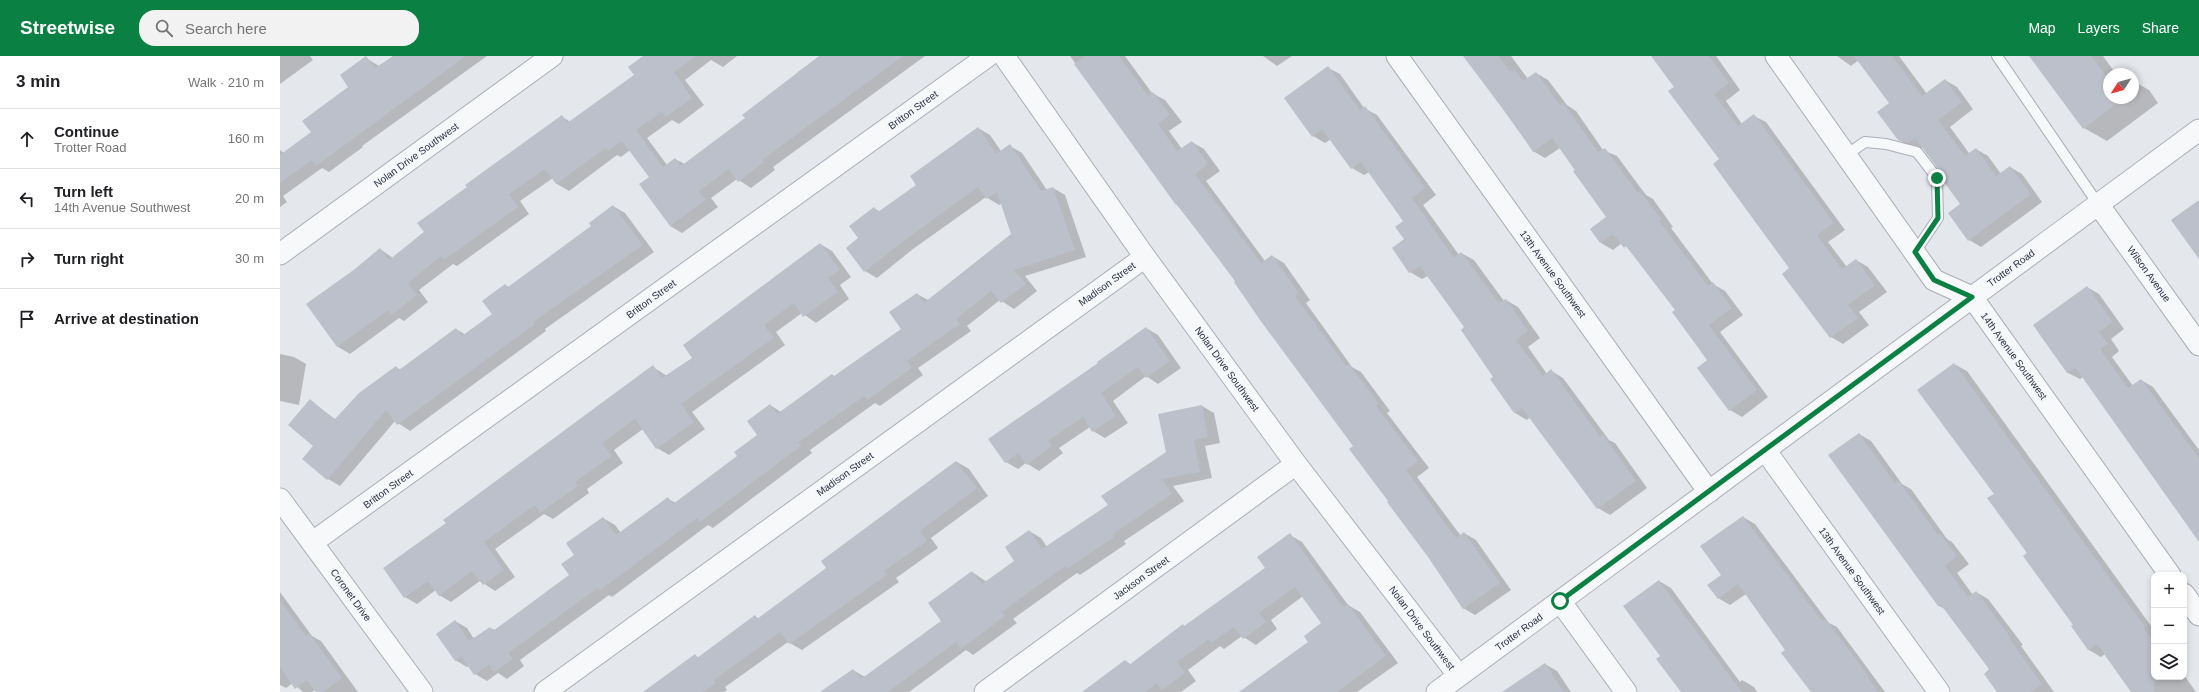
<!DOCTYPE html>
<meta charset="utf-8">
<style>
:root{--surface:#fff;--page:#f2f2f2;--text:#202124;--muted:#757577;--line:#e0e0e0;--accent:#0b8043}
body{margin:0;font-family:Helvetica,sans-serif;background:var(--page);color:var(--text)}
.controls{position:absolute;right:12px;bottom:12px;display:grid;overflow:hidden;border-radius:8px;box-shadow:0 2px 6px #0003}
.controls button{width:36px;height:36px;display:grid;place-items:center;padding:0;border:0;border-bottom:1px solid var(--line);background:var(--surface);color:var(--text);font:20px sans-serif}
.compass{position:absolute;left:1823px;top:12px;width:36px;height:36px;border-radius:50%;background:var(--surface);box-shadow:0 2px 6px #0003;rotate:234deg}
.stop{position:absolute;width:12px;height:12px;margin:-9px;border:3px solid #0b8043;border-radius:50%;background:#fff}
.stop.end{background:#0b8043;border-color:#fff;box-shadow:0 1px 4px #0008}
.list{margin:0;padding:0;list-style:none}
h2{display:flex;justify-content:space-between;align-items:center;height:52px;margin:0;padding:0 16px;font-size:17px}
h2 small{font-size:13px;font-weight:400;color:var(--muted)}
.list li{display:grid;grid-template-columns:26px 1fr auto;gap:12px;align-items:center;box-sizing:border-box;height:60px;padding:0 16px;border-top:1px solid var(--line)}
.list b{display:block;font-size:15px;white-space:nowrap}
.list p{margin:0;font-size:13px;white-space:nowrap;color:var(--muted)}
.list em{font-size:13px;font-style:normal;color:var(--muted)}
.icon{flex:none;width:22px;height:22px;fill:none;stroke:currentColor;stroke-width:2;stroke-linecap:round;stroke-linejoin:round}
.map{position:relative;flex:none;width:1919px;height:636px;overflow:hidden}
header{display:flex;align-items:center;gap:24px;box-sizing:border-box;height:56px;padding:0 20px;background:var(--accent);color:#fff}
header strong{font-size:19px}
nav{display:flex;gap:22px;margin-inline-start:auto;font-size:14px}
.search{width:280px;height:36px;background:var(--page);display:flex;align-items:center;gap:10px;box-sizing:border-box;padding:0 14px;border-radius:16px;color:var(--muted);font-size:15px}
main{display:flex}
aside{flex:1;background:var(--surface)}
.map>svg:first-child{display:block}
</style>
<header>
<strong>Streetwise</strong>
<div class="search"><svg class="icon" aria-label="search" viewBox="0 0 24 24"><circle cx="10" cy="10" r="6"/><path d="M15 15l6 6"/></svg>Search here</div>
<nav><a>Map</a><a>Layers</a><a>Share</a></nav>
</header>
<main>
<aside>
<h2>3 min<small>Walk · 210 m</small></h2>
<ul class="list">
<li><svg class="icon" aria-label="ahead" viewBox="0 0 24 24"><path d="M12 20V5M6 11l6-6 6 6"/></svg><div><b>Continue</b><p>Trotter Road</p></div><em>160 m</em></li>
<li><svg class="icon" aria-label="left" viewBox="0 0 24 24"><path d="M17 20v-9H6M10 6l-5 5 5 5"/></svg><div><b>Turn left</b><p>14th Avenue Southwest</p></div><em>20 m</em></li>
<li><svg class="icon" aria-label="right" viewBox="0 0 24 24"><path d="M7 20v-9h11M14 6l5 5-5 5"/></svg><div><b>Turn right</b></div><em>30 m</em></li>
<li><svg class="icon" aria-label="arrive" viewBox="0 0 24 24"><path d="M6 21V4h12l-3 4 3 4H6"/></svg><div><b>Arrive at destination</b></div></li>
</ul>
</aside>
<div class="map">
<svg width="1919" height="636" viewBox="0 0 1919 636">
<rect width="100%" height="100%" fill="#e4e7ec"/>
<path fill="#0003" d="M0 0H30L33 4 0 28Z
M113 0H207L82 90 83 91 49 116 42 112 3 140 7 146 0 151V94L4 97 32 77 70 31 86 2 99 10Z
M365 0H457L443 11 431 4 405 24 424 49 399 68 392 64 367 82 387 109 395 103 405 108 466 62 519 18 518 16 541 0H645L493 111 495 114 471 132 457 123 431 142 438 151 402 177 390 170 370 122 350 94 341 101 337 99 289 135 277 128 273 122 240 145 249 158 177 210 173 208 139 234 148 246 124 265 119 262 70 298 58 291 76 213 100 193 113 202 282 61 291 66 356 19Z
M790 0H845L872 37 885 44 902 66 889 75 902 93 912 86 924 93 940 115 926 125 985 205 992 200 1004 207 1030 244 1026 247 1072 311 1081 316 1110 355 1107 357 1149 412 1137 421 1181 480 1184 477 1196 484 1231 534 1195 559 1183 552 1074 390 957 225 897 149Z
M983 0H1012L997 10Z
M1185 0H1231L1248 23 1256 17 1268 24 1287 49 1296 55 1323 94 1337 100 1366 139 1373 143 1393 171 1391 172 1433 228 1445 235 1463 259 1440 276 1488 341 1462 361 1450 354 1429 304 1396 254 1352 196 1342 187 1333 194 1321 187 1311 173 1327 161 1280 92 1265 102 1253 95Z
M1372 0H1436L1460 34 1446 45 1462 68 1474 60 1486 66 1565 174 1548 186 1567 211 1576 204 1588 211 1607 236 1579 256 1589 269 1563 288 1551 281 1503 218 1510 212 1395 31Z
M1557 0H1619L1647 38 1665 24 1677 31 1693 53 1670 71 1689 97 1696 93 1708 100 1721 118 1730 111 1742 118 1762 146 1701 191 1689 184 1681 148 1663 118 1643 91 1640 93 1631 91 1619 84 1610 47 1579 4 1571 10Z
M1750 0H1823L1836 18H1829V42H1853V25L1869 34 1878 47 1827 85 1804 72Z
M1048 12 1060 18 1084 52 1097 59 1156 139 1143 149 1179 199 1181 197 1194 204 1224 245 1226 244 1238 251 1260 282 1248 291 1267 318 1271 315 1283 322 1329 384 1335 387 1367 432 1330 459 1318 452 1250 361 1247 364 1235 357 1211 324 1215 321 1186 272 1148 220 1142 223 1130 216 1113 192 1125 183 1124 165 1089 116 1084 119 1072 112 1051 83 1045 87 1033 80Z
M698 72 710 79 721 95 730 90 742 97 767 134 773 132 785 139 806 201 745 220 757 235 734 253 720 244 687 270 691 275 638 312 643 319 600 350 595 347 530 394 532 397 433 472 428 469 332 541 329 539 240 604 244 610 227 623 218 617 207 625 195 618 189 610 187 611 175 604V565L187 572 194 583 210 572 215 574 291 520 295 499 323 462 335 469 341 477 388 443 396 447 458 400 478 380 490 349 501 356 552 319 555 321 622 273 637 238 648 244 732 178 722 147 719 149 706 141 633 193 597 222 585 215 567 192 580 182 594 152 600 156 637 129Z
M333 150 345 157 374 196 265 273 266 275 130 375 115 365 60 430 48 423 34 390 30 344 56 364 116 311 121 314 176 273 186 279 213 259 225 229 229 231 313 170Z
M540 188 552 195 571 221 560 229 569 243 536 267 522 257 496 276 505 289 412 356 425 373 389 399 377 392 363 373 334 394 343 407 307 433 309 437 273 463 264 458 215 493 235 521 215 535 200 525 171 546 159 539 156 534 137 548 125 541 167 467 373 311 387 320 413 302Z
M1807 231 1819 238 1844 273 1831 283 1839 295 1832 301 1853 330 1861 324 1873 331 1919 394V482L1803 321 1800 323 1788 317 1754 269Z
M866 272 878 279 901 312 878 328 866 320 833 345 848 367 825 382 813 375 810 371 779 392 783 397 759 415 746 407 738 413 726 406 820 307Z
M0 298 14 301 26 308 19 349 0 345Z
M1674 308 1687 315 1874 574V621H1904V619L1916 636H1852L1825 598 1821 601 1809 594 1792 570 1794 569 1749 498 1715 438Z
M922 350 934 357 940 387 925 390 932 422 893 430 904 445 844 485 846 488 800 519 797 517 733 563 737 567 693 599 686 594 629 636H542L573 614 585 621 662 565 692 516 707 526 736 505 749 475 761 482 767 491 829 449 887 396Z
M1579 378 1591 385 1622 428 1631 433 1667 483 1672 486 1689 508 1677 517 1693 539 1696 536 1708 543 1743 589 1741 590 1774 636H1718L1711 614 1665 553 1659 550Z
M677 406 689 413 708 440 651 482 658 492 616 522 619 526 522 594 508 586 445 631 447 634 444 636H371L415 599 419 602 475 560 479 563 548 513Z
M1463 461 1475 468 1549 567 1557 571 1605 636H1532L1506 594 1466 538 1450 549 1438 542 1443 519Z
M1010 479 1022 486 1068 549 1080 556 1118 607 1077 636H967L1030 586 1043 567 1023 540 991 564 997 573 976 589 962 580 944 593 940 590 908 614 916 625 901 636H804L846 605 851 609 903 569 905 571 987 513Z
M1379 525 1391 532 1460 626 1462 624 1474 631 1477 636H1402L1381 600Z
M0 536 32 580 41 585 78 636H37L35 634 32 636H23L13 627 6 632 0 629Z
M1265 608 1277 615 1291 636H1235Z"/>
<path fill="#bbc0ca" d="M86 0 95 12 114 0H186L36 110 32 104 0 127V99L31 76 22 65 68 31 60 19Z
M363 0H416L394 16 412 42 386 61 382 56 356 74 383 111 395 102 401 110 465 62 462 59 539 0H623L482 104 484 106 458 126 449 113 419 135 426 144 390 170 359 128 369 121 342 85 328 95 326 92 276 128 265 113 229 138 238 151 164 204 161 200 128 227 137 239 112 259 108 254 57 291 26 248 75 213 100 192 109 204 144 176 137 167 187 131 185 129 282 59 287 67 354 19 348 11Z
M805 0H839L868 40 873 36 890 59 878 68 897 95 912 85 928 108 915 118 981 207 992 199 1019 237 1015 240 1066 310 1069 308 1099 348 1096 350 1138 405 1126 414 1176 482 1184 476 1220 527 1183 553 1148 501 1107 446 1108 445 1069 393 1073 390 980 264 954 226 955 225 897 148 896 149 794 8Z
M1183 0H1219L1230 16 1234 13 1243 25 1256 16 1280 49 1283 46 1318 96 1325 92 1358 137 1360 135 1382 164 1379 165 1428 230 1433 226 1452 252 1429 269 1477 334 1449 355 1417 312 1427 304 1392 256 1395 254 1346 190 1344 192 1333 178 1320 187 1310 173 1326 161 1293 115 1295 114 1272 82 1253 96 1241 77Z
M1371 0H1429L1449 27 1434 38 1458 70 1474 58 1554 167 1537 179 1562 213 1576 203 1595 229 1568 249 1578 262 1550 282 1502 218 1509 212 1433 108 1439 103 1388 35 1394 31Z
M1574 0H1612L1642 40 1665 23 1682 46 1658 64 1685 100 1696 92 1716 120 1730 110 1751 138 1688 185 1668 157 1680 148 1664 126 1662 118 1635 82 1628 87 1618 84 1597 56 1609 47Z
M1749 0H1811L1829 24V42L1843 43 1803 73Z
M1048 10 1080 54 1085 50 1145 132 1132 142 1174 202 1181 196 1219 247 1226 243 1248 275 1236 284 1263 320 1271 313 1320 381 1323 379 1356 425 1317 453 1242 352 1234 357 1210 323 1213 321 1181 274 1184 271 1140 210 1129 217 1112 192 1124 183 1115 171 1123 165 1081 106 1071 113 1042 73 1032 81 1004 42Z
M698 71 716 98 730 88 761 135 773 131 795 194 734 214 746 228 721 247 711 235 676 263 680 268 627 305 632 312 587 344 584 340 518 387 521 390 420 466 417 462 319 535 318 532 228 597 233 603 214 616 209 609 194 619 181 600 175 605 156 578 175 564 189 585 210 571 213 575 289 519 281 508 294 499 286 487 323 461 336 479 388 441 393 448 457 400 454 396 477 379 467 365 490 348 497 358 552 318 554 320 621 273 609 256 637 237 644 247 731 178 717 136 706 143 698 131 621 187 584 216 566 192 578 182 569 170 594 151 598 156 636 129 630 120Z
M1919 144V203L1891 164Z
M333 149 363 189 253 266 255 268 117 369 106 354 47 424 22 403 33 390 8 369 30 343 54 364 79 337 116 310 119 314 176 272 182 280 212 258 202 245 225 228 228 231 311 170 309 167Z
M540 187 560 214 548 222 558 236 523 261 514 247 484 269 494 282 401 348 414 366 376 393 355 363 322 387 332 400 295 426 298 430 260 457 255 449 204 486 224 514 203 529 192 515 159 540 148 525 124 542 103 512 166 467 163 464 373 309 382 322 412 302 403 289Z
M1807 230 1833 266 1819 276 1828 288 1820 293 1848 332 1861 323 1919 402V486L1795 311 1787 317 1753 269Z
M866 271 890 305 866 322 858 311 821 337 836 360 812 376 803 361 768 385 772 390 747 409 738 397 725 407 708 383 818 307 817 306Z
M1674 307 1865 571 1864 572 1874 586V636H1851L1817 588 1808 594 1791 570 1793 569 1743 500 1747 497 1707 442 1714 438 1637 334Z
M922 349 928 381 914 384 920 416 882 423 892 438 833 478 834 481 787 513 785 510 722 556 725 560 681 593 676 586 608 636H540L573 613 581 623 661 565 648 547 692 515 702 528 734 505 725 491 749 474 762 493 828 449 821 440 886 396 878 358Z
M1579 377 1615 427 1619 425 1658 479 1660 478 1677 500 1665 510 1688 541 1696 535 1731 582 1730 583 1762 628 1751 636H1717L1704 618 1709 613 1661 549 1658 550 1548 399Z
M676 405 697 432 640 475 647 485 604 515 607 519 509 588 500 576 434 624 436 627 423 636H363L415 598 417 602 475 559 477 563 546 512 541 505Z
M1463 460 1542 565 1545 563 1579 607 1598 636H1531L1501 597 1505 594 1458 528 1438 543 1427 529 1441 519 1420 490Z
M1010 477 1063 551 1068 548 1106 600 1057 636H959L1028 586 1024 580 1041 567 1015 531 979 557 986 566 963 583 954 571 931 587 929 583 897 606 905 617 882 634 877 627 865 636H802L845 604 849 609 903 568 904 570 985 512 977 501Z
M1379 524 1405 560 1462 636H1401L1376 603 1380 600 1343 550Z
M0 544 26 580 29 577 62 622 43 636H36L27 624 15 633 0 611Z
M1265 607 1284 636H1222Z"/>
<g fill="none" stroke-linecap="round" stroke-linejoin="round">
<defs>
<path id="service" d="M1717 0 1818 148
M1566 99 1585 86 1606 88 1637 96 1657 122 1658 162 1635 196"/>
<path id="minor" d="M724 0 865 201 1016 408 1179 620
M1117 0 1429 436
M1496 0 1654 224 1692 241 1890 519
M1818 148 1919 289
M0 198 272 0
M1485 394 1659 636
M0 443 142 636
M33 486 708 0
M1904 538 1919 559
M1280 545 1346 636
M265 636 865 201
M705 636 1016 408
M1157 636 1919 74"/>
</defs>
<use href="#service" stroke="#a9aeb7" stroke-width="12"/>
<use href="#minor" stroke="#a9aeb7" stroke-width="23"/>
<use href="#service" stroke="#f7f8fa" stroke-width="10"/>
<use href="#minor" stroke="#f7f8fa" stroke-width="21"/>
</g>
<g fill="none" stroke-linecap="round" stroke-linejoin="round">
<path stroke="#0b8043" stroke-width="5" d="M1280 545 1692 241 1654 224 1635 196 1658 162 1657 122"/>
</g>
<g text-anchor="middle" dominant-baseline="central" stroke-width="3" stroke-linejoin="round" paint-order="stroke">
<g font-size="10" fill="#2b3445" stroke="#f4f6f9">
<text transform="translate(633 54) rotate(-36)">Britton Street</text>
<text transform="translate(136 99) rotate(-36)">Nolan Drive Southwest</text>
<text transform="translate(1731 212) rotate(-36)">Trotter Road</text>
<text transform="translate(1273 218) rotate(54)">13th Avenue Southwest</text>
<text transform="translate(1869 218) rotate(54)">Wilson Avenue</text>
<text transform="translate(827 228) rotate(-36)">Madison Street</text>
<text transform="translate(371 243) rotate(-36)">Britton Street</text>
<text transform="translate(1734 300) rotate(54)">14th Avenue Southwest</text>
<text transform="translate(947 313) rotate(54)">Nolan Drive Southwest</text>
<text transform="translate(565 418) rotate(-36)">Madison Street</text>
<text transform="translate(108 433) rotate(-36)">Britton Street</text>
<text transform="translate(1572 515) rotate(54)">13th Avenue Southwest</text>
<text transform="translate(861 522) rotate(-36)">Jackson Street</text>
<text transform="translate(71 539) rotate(54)">Coronet Drive</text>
<text transform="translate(1142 572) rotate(53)">Nolan Drive Southwest</text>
<text transform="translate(1239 576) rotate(-36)">Trotter Road</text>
</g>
</g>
</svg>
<div class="controls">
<button>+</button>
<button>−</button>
<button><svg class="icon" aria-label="layers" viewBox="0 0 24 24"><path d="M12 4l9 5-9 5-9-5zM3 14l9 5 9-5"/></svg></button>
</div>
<svg class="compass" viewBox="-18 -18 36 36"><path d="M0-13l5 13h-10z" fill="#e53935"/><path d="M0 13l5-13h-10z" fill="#757577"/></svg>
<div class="stop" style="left:1280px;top:545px"></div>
<div class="stop end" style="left:1657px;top:122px"></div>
</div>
</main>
